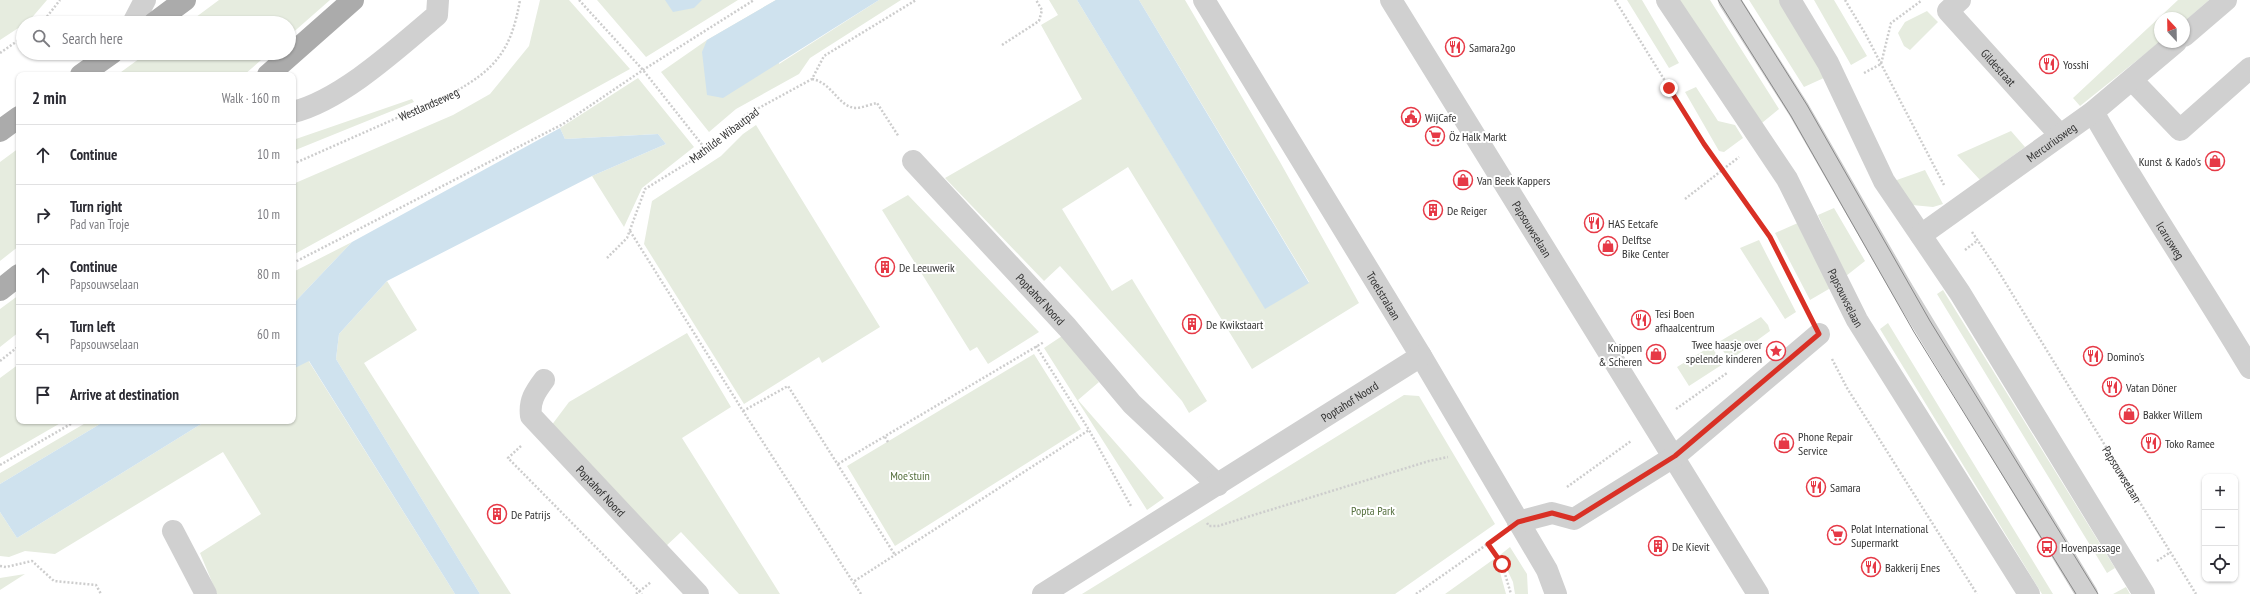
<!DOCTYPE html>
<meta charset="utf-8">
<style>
:root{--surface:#fff;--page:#f7f7f7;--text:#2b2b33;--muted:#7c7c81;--line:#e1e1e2}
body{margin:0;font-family:"PT Sans Narrow",sans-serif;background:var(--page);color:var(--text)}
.controls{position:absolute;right:12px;bottom:12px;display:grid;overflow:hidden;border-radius:8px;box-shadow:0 1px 3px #0004}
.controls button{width:36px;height:36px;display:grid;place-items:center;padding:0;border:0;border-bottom:1px solid var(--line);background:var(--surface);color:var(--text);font:20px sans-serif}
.compass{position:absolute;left:2154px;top:12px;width:36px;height:36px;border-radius:50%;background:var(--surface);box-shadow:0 1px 3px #0004;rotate:338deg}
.stop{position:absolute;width:12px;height:12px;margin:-9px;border:3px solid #d93025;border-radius:50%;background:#fff}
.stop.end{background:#d93025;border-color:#fff;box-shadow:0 1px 4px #0008}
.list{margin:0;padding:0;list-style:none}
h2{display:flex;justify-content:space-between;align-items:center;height:52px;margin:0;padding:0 16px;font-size:17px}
h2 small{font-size:13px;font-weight:400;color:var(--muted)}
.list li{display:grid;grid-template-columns:26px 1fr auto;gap:12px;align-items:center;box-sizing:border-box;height:60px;padding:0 16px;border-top:1px solid var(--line)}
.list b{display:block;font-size:15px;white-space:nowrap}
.list p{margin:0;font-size:13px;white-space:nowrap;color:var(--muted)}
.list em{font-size:13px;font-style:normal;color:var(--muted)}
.icon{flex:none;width:22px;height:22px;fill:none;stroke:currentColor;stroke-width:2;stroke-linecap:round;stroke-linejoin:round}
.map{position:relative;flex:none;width:2250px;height:594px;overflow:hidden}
.search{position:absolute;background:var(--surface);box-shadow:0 1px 3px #0004;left:16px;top:16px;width:280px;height:44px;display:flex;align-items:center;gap:10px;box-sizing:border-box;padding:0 14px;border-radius:22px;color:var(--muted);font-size:15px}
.panel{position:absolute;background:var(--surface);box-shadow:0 1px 3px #0004;left:16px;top:72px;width:280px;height:352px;border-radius:8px}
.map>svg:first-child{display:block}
</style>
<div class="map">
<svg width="2250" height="594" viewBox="0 0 2250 594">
<rect width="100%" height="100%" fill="#fff"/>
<path fill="#e6ecdf" d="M0 0H47L29 21 0 40Z
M219 0H330L289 36V23H188Z
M540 0H569L630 69 293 255V184L453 115 490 94 529 46Z
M597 0H738L646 57Z
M776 0 779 64 879 0H901L810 58 799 74 736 109 709 132 661 72 707 40Z
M1049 0H1077L1265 308 1309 282 1139 0H1185L1280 162 1359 303 1252 369 1128 167 1062 209 1112 291 1132 279 1207 401 1189 413 1182 401 1060 266 1044 281 945 178 1082 99 1041 25 1058 15Z
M1627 0H1642L1679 63 1669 68Z
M1675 0H1710L1779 109 1757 127Z
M1749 0H1781L1826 77 1804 87Z
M1814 0H1834L1867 56 1851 65Z
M2178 0H2209L2184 22V18H2160V42L2080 106 2073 98Z
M1927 11 1938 22 1910 50 1904 46 1898 33 1905 22Z
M147 53H269L244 75H117Z
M638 78 694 147 642 188 624 227 592 176 666 144 658 134 565 139 560 128Z
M1696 87 1718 121 1735 125 1743 138 1724 152 1719 151 1685 92Z
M412 99 414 102 293 151V140Z
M756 125 880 327 822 363 819 357 744 404 644 244 652 201 721 156 743 134Z
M2011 131 2025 147 1980 180 1957 155Z
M19 148V246L0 261V162Z
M1925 170 1943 204 1933 207 1912 205 1894 181Z
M908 195 1039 332 988 364 977 347 970 351 882 210Z
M1834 208 1865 261 1846 276 1818 215Z
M1800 222 1834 286 1810 300 1775 233Z
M1759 240 1796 312 1785 319 1740 248Z
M352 242 293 304V272Z
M387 281 417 330 364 363 511 594H480L336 359 339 334Z
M1943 290 2115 568 2107 573 1937 294Z
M19 295V332L0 347V309Z
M1761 317 1768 325 1770 331 1730 360 1717 343Z
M1888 323 2053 594H2042L1880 329Z
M687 333 731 407 682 438 780 594H739L681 532 665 547 551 426 569 402Z
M1062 336 1099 382 1078 400 1164 498 1147 510 1044 348Z
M1711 346 1723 364 1689 386 1677 367Z
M1034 354 1081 429 895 546 847 466Z
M308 360 455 594H217L200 553 261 514 223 452 55 554 25 551 9 557 0 556V512L17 538 206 421H293V369Z
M19 364V421H64L0 458V378Z
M1404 395 1419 396 1495 524 1395 594H1082Z
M89 421H105L0 484V473Z
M1510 547 1527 574 1528 594H1515L1513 582 1500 555Z
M1494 559 1498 565 1506 594H1445Z
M25 574 0 590V578Z
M2126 587 2130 594H2113Z"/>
<path fill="#cfe2ee" d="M665 0H702L694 8 673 12Z
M776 0H879L723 98 707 95 702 52 707 40Z
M1077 0H1139L1309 283 1265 309Z
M560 128 565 139 658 134 666 144 592 176 387 281 339 334 336 359 480 594H455L309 361 293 369V304L352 242Z
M105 421H206L17 538 0 512V484Z"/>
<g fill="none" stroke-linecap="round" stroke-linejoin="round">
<g stroke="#cdcdcd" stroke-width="2.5" stroke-dasharray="2 2" stroke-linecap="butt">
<path d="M579 0 643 70 707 151"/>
<path d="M1615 0 1704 144 1770 237 1807 310"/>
<path d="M1845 0 1866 35 1944 185"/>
<path d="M42 23 60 0"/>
<path d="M1002 45 1039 21 1042 10 1036 0"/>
<path d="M0 53 23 37"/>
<path d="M1864 73 1881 64 1891 23 1921 1"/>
<path d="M812 79C833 83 838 107 856 108 862 108 871 104 877 103L899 137"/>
<path id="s1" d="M293 164 451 94C496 69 511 51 520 0"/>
<path d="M1685 199 1739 157"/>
<path d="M630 231 743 411 853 582"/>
<path id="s2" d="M1972 232 1997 269 2196 594"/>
<path d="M1965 250 1978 240"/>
<path d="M607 258 627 238 645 189 707 151 746 115 812 79 824 56 916 0"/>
<path d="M293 263 563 124 643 70 754 0"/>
<path d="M1036 346 1089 430 1131 506"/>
<path d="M1832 359 1847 388 1977 594"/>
<path d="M0 361 19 346"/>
<path d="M1676 409 1727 373"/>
<path d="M743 411 788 386 895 555"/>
<path d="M885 437 888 442"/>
<path d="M521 446 508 458 642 594"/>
<path d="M838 464 1044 342"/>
<path d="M0 465 76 421"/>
<path d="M1567 487 1631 441"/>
<path d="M1207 523 1209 526H1218L1429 461 1448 457"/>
<path d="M1488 544 1502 564 1511 594"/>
<path d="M2157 561 2169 553"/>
<path d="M0 566 6 567 32 561 54 581 96 585 101 594"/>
<path d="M636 594 651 582"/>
<path d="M861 594 853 582 1089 430"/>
<path d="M1416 594 1496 538"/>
</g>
<g stroke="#d0d0d0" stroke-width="22">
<path id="s3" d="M1204 0 1421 356 1547 570 1556 594"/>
<path id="s4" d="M1391 0 1758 594"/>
<path id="s5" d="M1667 0 1787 179 1857 320 2029 594"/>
<path d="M1729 0 1799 110 1902 289 2087 594"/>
<path d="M1790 0 1828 63 1884 181 1960 293 2144 594"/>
<path id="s6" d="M1960 0 1948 11 2060 135"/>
<path d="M133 23 145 0"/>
<path d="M2184 36 2226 0"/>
<path d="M2132 80 2180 130 2250 68"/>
<path d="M293 112C342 100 399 47 437 15L438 0"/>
<path id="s7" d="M2093 112C2142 199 2199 282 2250 368"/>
<path id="s8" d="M913 161 1067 327 1132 404 1218 485"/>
<path id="s9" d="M1921 235 2093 112 2176 42"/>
<path id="s10" d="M544 380C535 392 529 401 531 416L698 594"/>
<path d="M1518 522 1552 513 1574 519 1675 456 1819 334"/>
<path d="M173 531 206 594"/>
<path id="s11" d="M1043 594 1421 356"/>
</g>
<path stroke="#ababab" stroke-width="22" d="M154 23 185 0
M81 75 112 53
M268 75 353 0
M0 131 19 117
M0 290 19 275"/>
<path stroke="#888" stroke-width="1" d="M1718 0 1791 116 1914 332 2076 594
M1741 0 1807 105 1930 321 2098 594"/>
</g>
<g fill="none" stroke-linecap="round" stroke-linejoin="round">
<path stroke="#d93025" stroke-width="5" d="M1502 564 1488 544 1518 522 1552 513 1574 519 1675 456 1819 334 1770 237 1704 144 1669 88"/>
</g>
<defs>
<symbol id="restaurant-ring" viewBox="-11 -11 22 22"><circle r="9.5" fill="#fff" stroke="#e63946" stroke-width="1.5"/><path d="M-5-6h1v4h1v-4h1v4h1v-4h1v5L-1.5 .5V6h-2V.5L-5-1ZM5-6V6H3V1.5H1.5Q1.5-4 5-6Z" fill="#e63946"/></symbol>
<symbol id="civic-ring" viewBox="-11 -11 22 22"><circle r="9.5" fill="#fff" stroke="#e63946" stroke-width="1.5"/><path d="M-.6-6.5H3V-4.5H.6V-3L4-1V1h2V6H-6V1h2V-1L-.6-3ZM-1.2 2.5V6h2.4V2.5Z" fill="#e63946"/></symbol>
<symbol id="supermarket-ring" viewBox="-11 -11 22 22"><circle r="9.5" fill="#fff" stroke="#e63946" stroke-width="1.5"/><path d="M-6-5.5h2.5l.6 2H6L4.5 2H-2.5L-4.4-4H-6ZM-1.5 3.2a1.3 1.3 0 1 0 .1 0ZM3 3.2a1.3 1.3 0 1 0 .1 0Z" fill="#e63946"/></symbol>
<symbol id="shop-ring" viewBox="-11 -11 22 22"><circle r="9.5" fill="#fff" stroke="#e63946" stroke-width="1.5"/><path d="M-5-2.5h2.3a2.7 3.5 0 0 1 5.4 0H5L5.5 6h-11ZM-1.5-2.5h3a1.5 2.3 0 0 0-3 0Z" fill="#e63946"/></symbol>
<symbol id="building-ring" viewBox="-11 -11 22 22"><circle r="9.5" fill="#fff" stroke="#e63946" stroke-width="1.5"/><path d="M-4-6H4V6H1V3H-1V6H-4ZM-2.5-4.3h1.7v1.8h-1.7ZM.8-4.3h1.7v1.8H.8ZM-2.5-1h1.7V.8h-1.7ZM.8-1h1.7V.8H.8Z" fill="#e63946"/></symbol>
<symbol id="sight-ring" viewBox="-11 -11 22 22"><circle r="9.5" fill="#fff" stroke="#e63946" stroke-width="1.5"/><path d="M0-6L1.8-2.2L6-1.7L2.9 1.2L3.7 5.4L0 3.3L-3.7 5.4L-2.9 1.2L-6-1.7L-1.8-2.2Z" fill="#e63946"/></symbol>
<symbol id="bus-ring" viewBox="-11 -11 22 22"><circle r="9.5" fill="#fff" stroke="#e63946" stroke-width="1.5"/><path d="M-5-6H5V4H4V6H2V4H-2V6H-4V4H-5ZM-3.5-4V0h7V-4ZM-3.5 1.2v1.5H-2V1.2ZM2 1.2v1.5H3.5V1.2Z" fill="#e63946"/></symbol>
</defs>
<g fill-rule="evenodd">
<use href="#restaurant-ring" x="1444" y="36" width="22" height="22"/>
<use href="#restaurant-ring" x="2038" y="53" width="22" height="22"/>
<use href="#civic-ring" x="1400" y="106" width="22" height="22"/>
<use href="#supermarket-ring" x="1424" y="125" width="22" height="22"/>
<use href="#shop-ring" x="2204" y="150" width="22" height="22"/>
<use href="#shop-ring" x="1452" y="169" width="22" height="22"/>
<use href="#building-ring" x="1422" y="199" width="22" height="22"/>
<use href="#restaurant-ring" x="1583" y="212" width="22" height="22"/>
<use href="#shop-ring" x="1597" y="235" width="22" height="22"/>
<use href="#building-ring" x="874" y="256" width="22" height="22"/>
<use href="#restaurant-ring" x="1630" y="309" width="22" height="22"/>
<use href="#building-ring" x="1181" y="313" width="22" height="22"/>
<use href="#sight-ring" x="1765" y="340" width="22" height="22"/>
<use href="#shop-ring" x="1645" y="343" width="22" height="22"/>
<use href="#restaurant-ring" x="2082" y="345" width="22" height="22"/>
<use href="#restaurant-ring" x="2101" y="376" width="22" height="22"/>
<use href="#shop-ring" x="2118" y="403" width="22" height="22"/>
<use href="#shop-ring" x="1773" y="432" width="22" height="22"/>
<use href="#restaurant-ring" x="2140" y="432" width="22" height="22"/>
<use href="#restaurant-ring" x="1805" y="476" width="22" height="22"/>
<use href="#building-ring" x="486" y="503" width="22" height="22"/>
<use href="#supermarket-ring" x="1826" y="524" width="22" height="22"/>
<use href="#building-ring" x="1647" y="535" width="22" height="22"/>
<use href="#bus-ring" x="2036" y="536" width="22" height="22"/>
<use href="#restaurant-ring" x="1860" y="556" width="22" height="22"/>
</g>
<g text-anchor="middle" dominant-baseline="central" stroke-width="4" stroke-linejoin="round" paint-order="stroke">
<g font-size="12" fill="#333" stroke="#fff" text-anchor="start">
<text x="1469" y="47">Samara2go</text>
<text x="2063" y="64">Yosshi</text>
<text x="1425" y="117">WijCafe</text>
<text x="1449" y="136">Öz Halk Markt</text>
<text x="2201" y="161" text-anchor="end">Kunst &amp; Kado's</text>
<text x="1477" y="180">Van Beek Kappers</text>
<text x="1447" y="210">De Reiger</text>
<text x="1608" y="223">HAS Eetcafe</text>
<text x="1622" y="239">Delftse<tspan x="1622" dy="14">Bike Center</tspan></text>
<text x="899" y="267">De Leeuwerik</text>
<text x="1655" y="313">Tesi Boen<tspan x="1655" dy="14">afhaalcentrum</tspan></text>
<text x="1206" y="324">De Kwikstaart</text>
<text x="1762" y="344" text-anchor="end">Twee haasje over<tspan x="1762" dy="14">spelende kinderen</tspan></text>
<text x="1642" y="347" text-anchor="end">Knippen<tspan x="1642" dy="14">&amp; Scheren</tspan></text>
<text x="2107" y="356">Domino's</text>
<text x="2126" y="387">Vatan Döner</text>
<text x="2143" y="414">Bakker Willem</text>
<text x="1798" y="436">Phone Repair<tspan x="1798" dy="14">Service</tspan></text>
<text x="2165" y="443">Toko Ramee</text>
<text x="1830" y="487">Samara</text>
<text x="511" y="514">De Patrijs</text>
<text x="1851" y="528">Polat International<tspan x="1851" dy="14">Supermarkt</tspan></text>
<text x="1672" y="546">De Kievit</text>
<text x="2061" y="547">Hovenpassage</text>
<text x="1885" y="567">Bakkerij Enes</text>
</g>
<g font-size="12" fill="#333" stroke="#fff">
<text stroke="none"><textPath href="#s6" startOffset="92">Gildestraat</textPath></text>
<text stroke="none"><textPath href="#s1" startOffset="148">Westlandseweg</textPath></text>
<text transform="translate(724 135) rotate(-37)">Mathilde Wibautpad</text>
<text stroke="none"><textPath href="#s9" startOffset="160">Mercuriusweg</textPath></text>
<text stroke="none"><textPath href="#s4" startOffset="269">Papsouwselaan</textPath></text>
<text stroke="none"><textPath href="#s7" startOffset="150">Icarusweg</textPath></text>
<text stroke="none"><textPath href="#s3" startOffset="346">Troelstralaan</textPath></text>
<text stroke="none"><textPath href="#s5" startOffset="348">Papsouwselaan</textPath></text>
<text stroke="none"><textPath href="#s8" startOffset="188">Poptahof Noord</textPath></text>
<text stroke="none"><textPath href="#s11" startOffset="362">Poptahof Noord</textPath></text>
<text stroke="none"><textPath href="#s2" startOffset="285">Papsouwselaan</textPath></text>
<text stroke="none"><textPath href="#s10" startOffset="142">Poptahof Noord</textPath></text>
</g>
<g font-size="12" fill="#56703f" stroke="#fff">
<text x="910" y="475">Moe'stuin</text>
<text x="1373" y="510">Popta Park</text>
</g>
</g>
</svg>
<div class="controls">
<button>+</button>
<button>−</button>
<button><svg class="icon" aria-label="locate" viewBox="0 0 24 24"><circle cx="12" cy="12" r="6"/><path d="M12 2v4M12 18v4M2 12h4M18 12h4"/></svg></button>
</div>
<svg class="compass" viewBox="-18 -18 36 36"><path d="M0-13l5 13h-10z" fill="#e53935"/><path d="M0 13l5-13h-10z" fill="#7c7c81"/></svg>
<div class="stop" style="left:1502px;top:564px"></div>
<div class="stop end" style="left:1669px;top:88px"></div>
<div class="search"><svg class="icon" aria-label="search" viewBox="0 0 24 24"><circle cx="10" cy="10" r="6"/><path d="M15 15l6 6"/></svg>Search here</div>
<section class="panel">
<h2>2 min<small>Walk · 160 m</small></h2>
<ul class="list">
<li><svg class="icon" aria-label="ahead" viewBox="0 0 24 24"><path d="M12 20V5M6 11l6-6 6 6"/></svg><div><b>Continue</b></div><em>10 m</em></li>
<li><svg class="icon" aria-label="right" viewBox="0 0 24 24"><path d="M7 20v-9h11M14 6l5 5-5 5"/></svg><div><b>Turn right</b><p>Pad van Troje</p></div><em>10 m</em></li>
<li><svg class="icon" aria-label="ahead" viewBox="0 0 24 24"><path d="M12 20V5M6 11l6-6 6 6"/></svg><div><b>Continue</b><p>Papsouwselaan</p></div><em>80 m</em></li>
<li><svg class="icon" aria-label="left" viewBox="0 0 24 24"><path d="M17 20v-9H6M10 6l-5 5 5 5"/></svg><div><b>Turn left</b><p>Papsouwselaan</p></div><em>60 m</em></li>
<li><svg class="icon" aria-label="arrive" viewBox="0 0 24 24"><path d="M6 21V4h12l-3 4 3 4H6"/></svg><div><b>Arrive at destination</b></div></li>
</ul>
</section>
</div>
